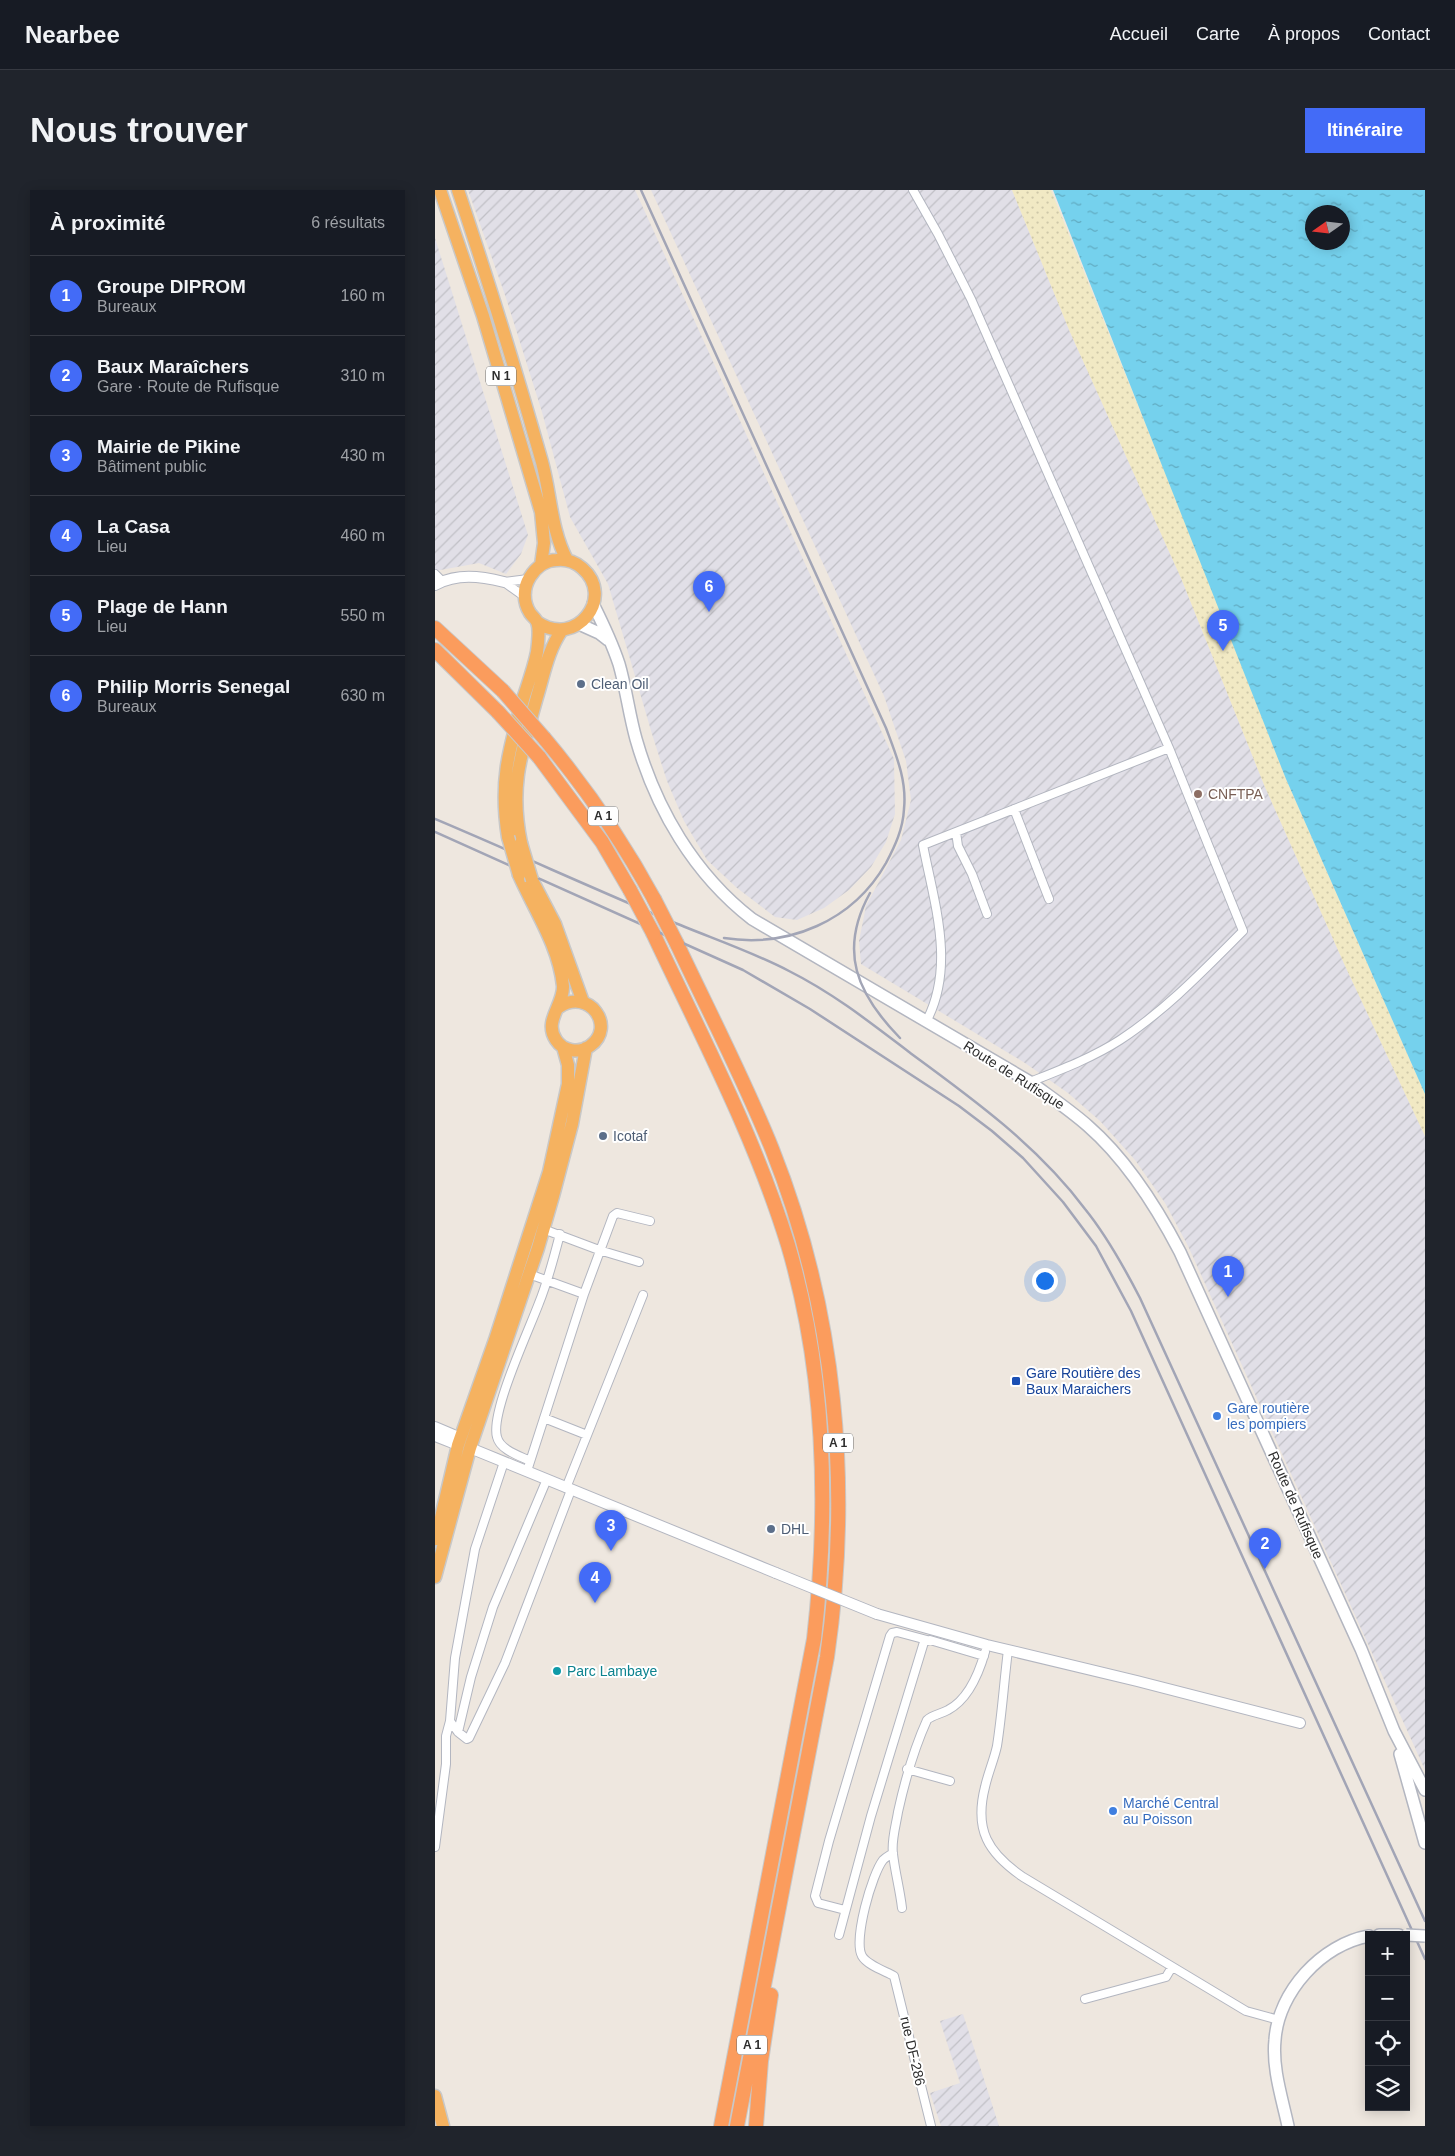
<!DOCTYPE html>
<html lang="fr">
<meta charset="utf-8">
<style>
:root{--surface:#171b24;--page:#20242c;--text:#f1f3f6;--muted:#9ea1a6;--line:#363941;--accent:#436bf7}
body{margin:0;font-family:Arial,sans-serif;background:var(--page);color:var(--text)}
.controls{position:absolute;right:15px;bottom:15px;display:grid;overflow:hidden;border-radius:0px;box-shadow:0 2px 12px #0003}
.controls button{width:45px;height:45px;display:grid;place-items:center;padding:0;border:0;border-bottom:1px solid var(--line);background:var(--surface);color:var(--text);font:25px sans-serif}
.compass{position:absolute;left:870px;top:15px;width:45px;height:45px;border-radius:50%;background:var(--surface);box-shadow:0 2px 12px #0003;rotate:256deg}
.you{position:absolute;left:609px;top:1090px;width:18px;height:18px;margin:-12px;border:4px solid #fff;border-radius:50%;background:#1a73e8;box-shadow:0 0 0 8px #1a73e833}
.badge{display:grid;place-items:center;width:32px;height:32px;border-radius:50%;background:var(--accent);color:#fff;font-size:16px;font-weight:700}
.pin{position:absolute;translate:-50% -41px;filter:drop-shadow(0 1px 2px #0008)}
.pin::after{content:'';position:absolute;top:26px;width:18px;height:15px;background:inherit;clip-path:polygon(0 0,100% 0,50% 100%)}
.list{margin:0;padding:0;list-style:none}
h2{display:flex;justify-content:space-between;align-items:center;height:65px;margin:0;padding:0 20px;font-size:21px}
h2 small{font-size:16px;font-weight:400;color:var(--muted)}
.list li{display:grid;grid-template-columns:32px 1fr auto;gap:15px;align-items:center;box-sizing:border-box;height:80px;padding:0 20px;border-top:1px solid var(--line)}
.list b{display:block;font-size:19px;white-space:nowrap}
.list p{margin:0;font-size:16px;white-space:nowrap;color:var(--muted)}
.list em{font-size:16px;font-style:normal;color:var(--muted)}
.icon{flex:none;width:28px;height:28px;fill:none;stroke:currentColor;stroke-width:2;stroke-linecap:round;stroke-linejoin:round}
.map{position:relative;flex:none;width:990px;height:1936px;overflow:hidden;border-radius:0px}
header{display:flex;align-items:center;gap:30px;box-sizing:border-box;height:70px;padding:0 25px;background:var(--surface);border-bottom:1px solid var(--line)}
header strong{font-size:24px}
nav{display:flex;gap:28px;margin-inline-start:auto;font-size:18px}
.intro{display:flex;align-items:center;justify-content:space-between;box-sizing:border-box;height:120px;padding:0 30px}
h1{margin:0;font-size:35px}
.button{padding:12px 22px;border-radius:0px;background:var(--accent);color:#fff;font-size:18px;font-weight:700}
main{display:flex;gap:30px;padding:0 30px}
aside{flex:1;background:var(--surface);border-radius:0px;box-shadow:0 2px 12px #0003}
.map>svg:first-child{display:block}
</style>
<header>
<strong>Nearbee</strong>
<nav><a>Accueil</a><a>Carte</a><a>À propos</a><a>Contact</a></nav>
</header>
<div class="intro"><h1>Nous trouver</h1><a class="button">Itinéraire</a></div>
<main>
<aside>
<h2>À proximité<small>6 résultats</small></h2>
<ul class="list">
<li><span class="badge">1</span><div><b>Groupe DIPROM</b><p>Bureaux</p></div><em>160 m</em></li>
<li><span class="badge">2</span><div><b>Baux Maraîchers</b><p>Gare · Route de Rufisque</p></div><em>310 m</em></li>
<li><span class="badge">3</span><div><b>Mairie de Pikine</b><p>Bâtiment public</p></div><em>430 m</em></li>
<li><span class="badge">4</span><div><b>La Casa</b><p>Lieu</p></div><em>460 m</em></li>
<li><span class="badge">5</span><div><b>Plage de Hann</b><p>Lieu</p></div><em>550 m</em></li>
<li><span class="badge">6</span><div><b>Philip Morris Senegal</b><p>Bureaux</p></div><em>630 m</em></li>
</ul>
</aside>
<div class="map">
<svg width="990" height="1936" viewBox="0 0 990 1936">
<defs>
<pattern id="industrial-furrows" width="10" height="10" patternUnits="userSpaceOnUse" patternTransform="scale(1.25)"><rect width="10" height="10" fill="#e1dfe7"/><path d="M-1 1l2-2M0 10L10 0M9 11l2-2" fill="none" stroke="#c1c0c6"/></pattern>
<pattern id="sand-dots" width="8" height="8" patternUnits="userSpaceOnUse" patternTransform="scale(1.25)"><rect width="8" height="8" fill="#f1e9c4"/><path d="M2 2h.1M6 6h.1" fill="none" stroke="#cfc8a9" stroke-width="1.8" stroke-linecap="round"/></pattern>
<pattern id="water-ripples" width="26" height="14" patternUnits="userSpaceOnUse" patternTransform="scale(1.25)"><rect width="26" height="14" fill="#75d1ed"/><path d="M2 4q2-2 4 0t4 0M15 11q2-2 4 0t4 0" fill="none" stroke="#60aac0"/></pattern>
</defs>
<rect width="100%" height="100%" fill="#eee7df"/>
<path fill="url(#industrial-furrows)" d="M33 0H200L459 569 460 624 451 652 436 677 414 700 389 718 362 730 340 727 302 698 272 670 249 631 232 591 217 544 173 394 135 327 107 222 71 108Z
M216 0H577L635 142 746 388 830 597 912 780 990 946V1580L753 1056 730 1013 700 970 665 931 633 903 590 873 426 774 424 751 431 716 466 650 476 610 471 571 449 506Z
M0 48 93 345 86 364 71 384 44 373 0 381Z
M528 1824 564 1936H506L495 1903 525 1893 505 1831Z"/>
<path fill="url(#sand-dots)" d="M577 0H616L775 394 851 589 990 904V946L912 780 830 597 746 388 635 142Z"/>
<path fill="url(#water-ripples)" fill-rule="evenodd" d="M618 0H990V904L851 589ZM878 22H908V52H878Z"/>
<g fill="none" stroke-linecap="round" stroke-linejoin="round">
<defs>
<path id="minor" d="M478 0 503 44 536 109 734 558 808 741C769 780 731 820 685 850 657 868 625 880 595 892
M0 384 7 391
M69 392 90 407
M69 392 93 389
M579 619 614 709
M521 642 523 656 537 684 552 724
M491 832C521 776 499 713 488 655L734 558
M108 1039 164 1060 204 1072
M94 1084 149 1104
M109 1228 152 1245
M95 1271C85 1266 65 1260 62 1247 55 1223 94 1140 104 1113 113 1091 119 1067 125 1044
M92 1281 149 1104 178 1026 182 1023 215 1031
M112 1289 58 1417 36 1487 23 1542 32 1549 34 1548 70 1473 136 1300
M131 1298 208 1105
M573 1460C569 1492 567 1524 562 1556 559 1570 553 1583 550 1597 539 1640 553 1663 588 1687L811 1821 844 1830
M23 1542 15 1531 20 1468 40 1359 69 1272
M472 1579 515 1591
M0 1657 11 1574V1546L15 1531
M458 1663C455 1665 451 1667 448 1670 437 1684 418 1750 427 1766 432 1775 450 1781 459 1786L496 1936
M467 1718C465 1700 460 1682 458 1664 456 1651 461 1635 463 1622 470 1590 478 1561 492 1530 497 1525 506 1524 513 1520 534 1509 544 1483 550 1462
M410 1720 383 1713 380 1706 394 1651 455 1446 457 1443 462 1442 492 1450
M404 1745 436 1626 489 1452 495 1450 549 1466
M650 1809 731 1787 737 1777"/>
<path id="tertiary" d="M0 395C22 383 45 386 69 392
M0 1237 26 1248
M0 1246 23 1255
M35 1258 341 1383
M442 1424 552 1455 702 1491 865 1533"/>
<path id="secondary" d="M158 414C168 434 177 453 184 474 191 498 194 524 201 549 221 619 259 684 317 729L595 892C614 906 635 920 653 936 692 970 721 1016 745 1062L926 1459 959 1541 990 1600
M144 434 164 443 173 450
M965 1564 990 1653
M944 1745H964
M853 1936C847 1908 837 1878 840 1850 843 1802 887 1754 934 1746"/>
<path id="trunk" d="M5 0 48 126 106 322 109 353 106 375
M23 0C53 90 81 180 107 272 116 305 116 340 132 370
M73 647C64 591 74 559 89 506 94 491 99 477 102 462 103 454 105 439 102 432 101 429 97 426 95 423 88 412 88 398 95 387 101 377 111 370 122 370 131 369 140 372 147 378 181 407 141 459 102 432
M86 653C74 595 87 561 102 507 109 484 113 460 127 440
M84 685C100 721 124 756 128 796 129 815 108 831 121 850 128 861 144 864 155 856 182 837 154 797 124 817
M97 690 120 734 148 812
M1 1349 23 1255 60 1150 114 982 133 894V875L128 857
M0 1387 35 1258 103 1058 118 1006 137 934 151 858
M0 1906 8 1936"/>
<path id="motorway" d="M0 438 68 501
M0 460 63 522
M109 548C151 598 188 652 219 709
M104 567 167 652 195 700
M218 743C266 845 320 947 353 1055 391 1184 394 1317 379 1449L286 1936
M242 754C274 822 309 889 337 959 401 1120 417 1296 392 1467L302 1936
M321 1936 326 1871 336 1805"/>
</defs>
<use href="#minor" stroke="#b3b6c0" stroke-width="10"/>
<use href="#tertiary" stroke="#b3b6c0" stroke-width="12"/>
<use href="#secondary" stroke="#b3b6c0" stroke-width="14"/>
<use href="#trunk" stroke="#c8c8c8" stroke-width="15"/>
<use href="#motorway" stroke="#c8c8c8" stroke-width="16"/>
<use href="#minor" stroke="#fff" stroke-width="8"/>
<use href="#tertiary" stroke="#fff" stroke-width="10"/>
<use href="#secondary" stroke="#fff" stroke-width="11"/>
<use href="#trunk" stroke="#f5b260" stroke-width="12"/>
<use href="#motorway" stroke="#fb9c5d" stroke-width="14"/>
<path stroke="#a2a5b6" stroke-width="2.5" d="M206 0 451 538C461 565 472 590 469 619 468 639 460 656 451 673 418 731 354 758 289 748
M0 629C78 662 155 697 233 730 273 747 316 761 354 781 398 803 436 833 474 862 537 908 603 956 650 1019 672 1046 689 1077 705 1108L990 1731
M0 642 308 780 375 819 524 916 557 941 588 968 628 1012 661 1056 696 1121 990 1769
M435 703C403 761 422 804 465 848"/>
<defs>
<path id="tertiary-bridge" d="M341 1383 442 1424"/>
<path id="secondary-bridge" d="M971 1745 990 1746"/>
<path id="trunk-bridge" d="M73 647 84 685
M86 653 97 690"/>
<path id="motorway-bridge" d="M68 501 109 548
M63 522 104 567
M195 700 218 743
M219 709 242 754"/>
</defs>
<use href="#tertiary-bridge" stroke="#b3b6c0" stroke-width="12" stroke-linecap="butt"/>
<use href="#secondary-bridge" stroke="#b3b6c0" stroke-width="14" stroke-linecap="butt"/>
<use href="#trunk-bridge" stroke="#c8c8c8" stroke-width="15" stroke-linecap="butt"/>
<use href="#motorway-bridge" stroke="#c8c8c8" stroke-width="16" stroke-linecap="butt"/>
<use href="#tertiary-bridge" stroke="#fff" stroke-width="10"/>
<use href="#secondary-bridge" stroke="#fff" stroke-width="11"/>
<use href="#trunk-bridge" stroke="#f5b260" stroke-width="12"/>
<use href="#motorway-bridge" stroke="#fb9c5d" stroke-width="14"/>
</g>
<g fill="#5c6f8a" stroke="#fff" stroke-width="2">
<circle cx="146" cy="494" r="5"/>
<circle cx="168" cy="946" r="5"/>
<circle cx="336" cy="1339" r="5"/>
</g>
<circle fill="#8d6e63" stroke="#fff" stroke-width="2" cx="763" cy="604" r="5"/>
<rect fill="#1a4fb4" stroke="#fff" stroke-width="2" x="576" y="1186" width="10" height="10" rx="2.5"/>
<g fill="#3f7fe0" stroke="#fff" stroke-width="2">
<circle cx="782" cy="1226" r="5"/>
<circle cx="678" cy="1621" r="5"/>
</g>
<circle fill="#0f9aa8" stroke="#fff" stroke-width="2" cx="122" cy="1481" r="5"/>
<g text-anchor="middle" dominant-baseline="central" stroke-width="4" stroke-linejoin="round" paint-order="stroke">
<g fill="#fff" stroke="#6c6c6c" stroke-width="1">
<rect x="51" y="176.5" width="30" height="19" rx="4"/>
<rect x="153" y="616.5" width="30" height="19" rx="4"/>
<rect x="388" y="1243.5" width="30" height="19" rx="4"/>
<rect x="302" y="1845.5" width="30" height="19" rx="4"/>
</g>
<g font-size="12" font-weight="bold" fill="#2d2d2d">
<text x="66" y="186">N 1</text>
<text x="168" y="626">A 1</text>
<text x="403" y="1253">A 1</text>
<text x="317" y="1855">A 1</text>
</g>
<g font-size="14" fill="#4e5e75" stroke="#fff" text-anchor="start">
<text x="156" y="494">Clean Oil</text>
<text x="178" y="946">Icotaf</text>
<text x="346" y="1339">DHL</text>
</g>
<g font-size="14" fill="#785e54" stroke="#fff" text-anchor="start">
<text x="773" y="604">CNFTPA</text>
</g>
<g font-size="14" fill="#2d2d2d" stroke="#fff">
<text transform="translate(579 885) rotate(32)">Route de Rufisque</text>
<text transform="translate(861 1315) rotate(66)">Route de Rufisque</text>
<text transform="translate(478 1861) rotate(77)">rue DF-286</text>
</g>
<g font-size="14" fill="#164399" stroke="#fff" text-anchor="start">
<text x="591" y="1183">Gare Routière des<tspan x="591" dy="16">Baux Maraichers</tspan></text>
</g>
<g font-size="14" fill="#366cbe" stroke="#fff" text-anchor="start">
<text x="792" y="1218">Gare routière<tspan x="792" dy="16">les pompiers</tspan></text>
<text x="688" y="1613">Marché Central<tspan x="688" dy="16">au Poisson</tspan></text>
</g>
<g font-size="14" fill="#0d838f" stroke="#fff" text-anchor="start">
<text x="132" y="1481">Parc Lambaye</text>
</g>
</g>
</svg>
<div class="controls">
<button>+</button>
<button>−</button>
<button><svg class="icon" aria-label="locate" viewBox="0 0 24 24"><circle cx="12" cy="12" r="6"/><path d="M12 2v4M12 18v4M2 12h4M18 12h4"/></svg></button>
<button><svg class="icon" aria-label="layers" viewBox="0 0 24 24"><path d="M12 4l9 5-9 5-9-5zM3 14l9 5 9-5"/></svg></button>
</div>
<svg class="compass" viewBox="-18 -18 36 36"><path d="M0-13l5 13h-10z" fill="#e53935"/><path d="M0 13l5-13h-10z" fill="#9ea1a6"/></svg>
<div class="you"></div>
<div class="pin badge" style="left:793px;top:1107px">1</div>
<div class="pin badge" style="left:830px;top:1379px">2</div>
<div class="pin badge" style="left:176px;top:1361px">3</div>
<div class="pin badge" style="left:160px;top:1413px">4</div>
<div class="pin badge" style="left:788px;top:461px">5</div>
<div class="pin badge" style="left:274px;top:422px">6</div>
</div>
</main>
